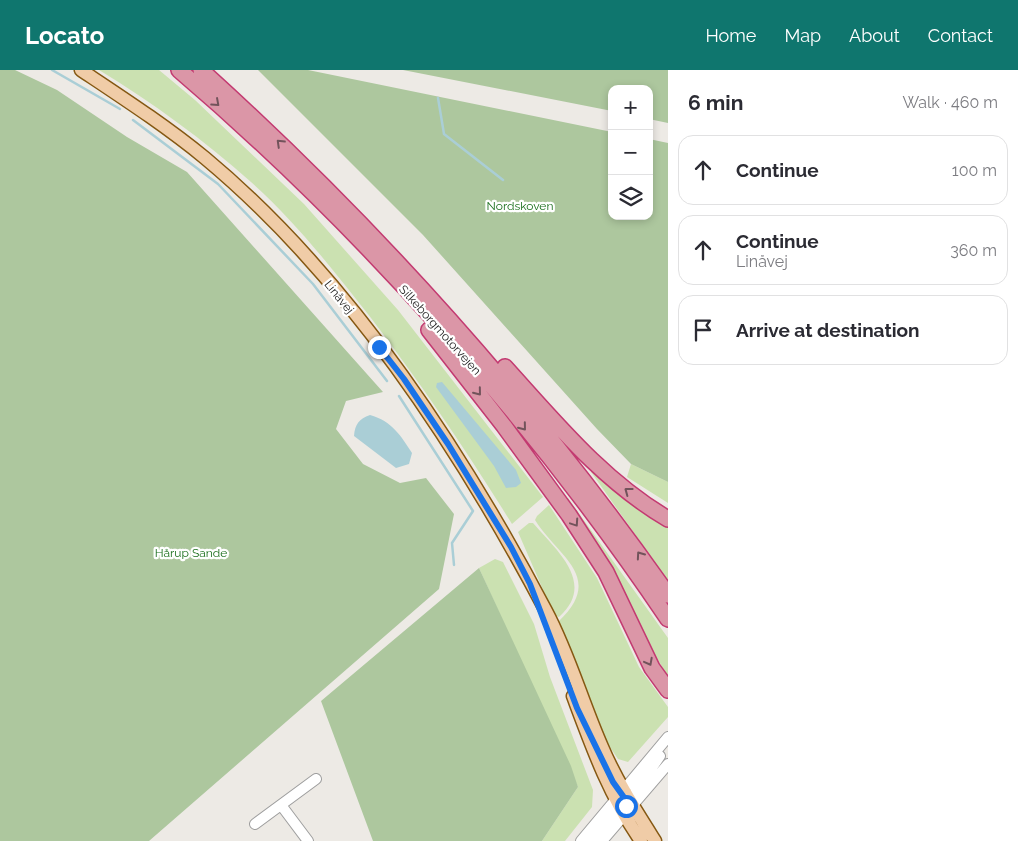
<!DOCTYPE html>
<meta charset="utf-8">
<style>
:root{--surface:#fff;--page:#f2f2f3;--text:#2b2b33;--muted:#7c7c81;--line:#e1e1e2;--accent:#0f766e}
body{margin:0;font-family:Raleway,sans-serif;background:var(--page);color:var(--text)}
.controls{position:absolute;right:15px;top:15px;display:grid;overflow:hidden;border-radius:10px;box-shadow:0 2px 8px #0003}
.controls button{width:45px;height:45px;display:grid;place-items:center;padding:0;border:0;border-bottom:1px solid var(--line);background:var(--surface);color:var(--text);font:25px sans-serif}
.stop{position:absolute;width:15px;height:15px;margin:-11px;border:4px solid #1a73e8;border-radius:50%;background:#fff}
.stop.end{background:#1a73e8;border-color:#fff;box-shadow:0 1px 5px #0008}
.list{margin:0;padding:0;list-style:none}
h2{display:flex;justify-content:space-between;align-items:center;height:65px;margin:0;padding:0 20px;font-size:21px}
h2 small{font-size:16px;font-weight:400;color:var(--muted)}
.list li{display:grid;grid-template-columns:32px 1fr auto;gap:15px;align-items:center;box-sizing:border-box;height:70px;margin:0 10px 10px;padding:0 10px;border:1px solid var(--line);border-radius:15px}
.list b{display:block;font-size:19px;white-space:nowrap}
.list p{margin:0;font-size:16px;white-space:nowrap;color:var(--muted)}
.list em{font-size:16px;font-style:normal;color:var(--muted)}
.icon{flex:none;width:28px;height:28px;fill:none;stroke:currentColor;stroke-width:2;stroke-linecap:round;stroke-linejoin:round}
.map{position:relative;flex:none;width:668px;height:771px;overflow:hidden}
header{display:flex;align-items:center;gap:30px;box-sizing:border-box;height:70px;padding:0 25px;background:var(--accent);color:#fff}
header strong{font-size:24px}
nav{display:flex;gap:28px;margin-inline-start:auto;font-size:18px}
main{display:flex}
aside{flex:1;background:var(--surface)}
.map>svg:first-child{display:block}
</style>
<header>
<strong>Locato</strong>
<nav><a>Home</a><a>Map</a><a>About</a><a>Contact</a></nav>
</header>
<main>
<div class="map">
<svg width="668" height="771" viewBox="0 0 668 771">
<rect width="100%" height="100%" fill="#edeae5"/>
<path fill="#cbe1b1" d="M99 0H159L195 30 304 134 398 240 543 427 512 454C468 383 422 315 371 248 334 201 296 152 251 112 204 70 153 33 99 0Z
M631 394 668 412V433L627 407Z
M595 399 668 454V511L591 402Z
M568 428 668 568V607L564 429Z
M549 435 597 508 639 597 668 637V647L628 692 618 689 608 674 558 552C606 507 558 487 535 450L537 446Z
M529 453H533C556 480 597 513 559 547L554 545 518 462Z
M495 489 503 492 534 554 550 607 593 720 592 737 565 771H542L578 717 479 498Z"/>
<path fill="#adc79e" d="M0 0H15L57 20 127 67 187 102 383 322 346 331 336 359 363 394 400 413 426 408 454 444 439 519 149 771H0Z
M258 0H308L612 62V146H649V69L668 73V412L631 394 597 359 423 165Z
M403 0H668V53L649 49V19H612V41Z
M479 498 571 696 578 717 542 771H373L321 631Z"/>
<path fill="#aaced6" d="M442 312 516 400 521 413 516 417 506 418 494 396 436 317 437 313Z
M370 345C392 351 401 366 412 383L409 394 396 398 354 366C355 354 359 349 370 345Z"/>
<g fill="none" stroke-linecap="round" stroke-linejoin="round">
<path stroke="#aaced6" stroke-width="2.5" d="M52 0 120 39
M438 28 444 64 503 110
M133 50 218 114 313 214 387 311
M399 326 473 441 452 473 454 495"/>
<defs>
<path id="minor" d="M281 735 308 771
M626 735 660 686
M255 754 316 709
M581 771 668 667
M592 771 623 730
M602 771 668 694"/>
<path id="major" d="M81 0C123 28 166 56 205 88 348 207 460 378 546 541 569 584 582 632 602 677 616 710 636 741 655 771
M573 626C592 677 609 725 641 771"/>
<path id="highway" d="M179 0C362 156 534 350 668 549
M201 0C376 158 532 332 668 525
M429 260 504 356 569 445 606 502 652 598 668 620
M505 297C555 352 603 411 668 449"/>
</defs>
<use href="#minor" stroke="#9e9e9e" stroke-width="12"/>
<use href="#major" stroke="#855812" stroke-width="15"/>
<use href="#highway" stroke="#c33a71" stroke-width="18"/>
<use href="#minor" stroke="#fff" stroke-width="10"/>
<use href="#major" stroke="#f0cca7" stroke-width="12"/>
<use href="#highway" stroke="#db96a7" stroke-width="15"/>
</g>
<defs><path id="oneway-chevron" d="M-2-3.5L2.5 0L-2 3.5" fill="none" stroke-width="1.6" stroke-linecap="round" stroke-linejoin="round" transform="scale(1.25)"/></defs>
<g stroke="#72535b">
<use href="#oneway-chevron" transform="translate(216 33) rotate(42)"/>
<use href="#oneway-chevron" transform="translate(280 73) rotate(-136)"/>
<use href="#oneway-chevron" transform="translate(478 322) rotate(51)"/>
<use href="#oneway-chevron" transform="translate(523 357) rotate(51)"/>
<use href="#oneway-chevron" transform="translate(628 421) rotate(-143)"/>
<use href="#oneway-chevron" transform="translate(575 453) rotate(56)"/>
<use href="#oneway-chevron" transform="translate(640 485) rotate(-125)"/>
<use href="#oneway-chevron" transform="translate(649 592) rotate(62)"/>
</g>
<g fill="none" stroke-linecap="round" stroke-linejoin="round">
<path stroke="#1a73e8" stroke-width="6" d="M379 277 404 309 448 374 511 477 530 514 577 638 613 712 628 733 626 736"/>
</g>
<g text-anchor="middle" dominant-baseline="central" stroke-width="4.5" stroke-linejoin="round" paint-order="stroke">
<g font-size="12" fill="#196e1b" stroke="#fff">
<text x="520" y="136">Nordskoven</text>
<text x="191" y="483">Hårup Sande</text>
</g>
<g font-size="12" fill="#1d1d1d" stroke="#fff">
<text transform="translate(339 227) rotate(51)">Linåvej</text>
<text transform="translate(440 260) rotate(48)">Silkeborgmotorvejen</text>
</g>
</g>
</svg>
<div class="controls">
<button>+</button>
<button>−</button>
<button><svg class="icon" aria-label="layers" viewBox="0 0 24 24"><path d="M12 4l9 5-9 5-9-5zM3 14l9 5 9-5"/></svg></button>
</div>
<div class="stop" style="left:626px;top:736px"></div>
<div class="stop end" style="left:379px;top:277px"></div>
</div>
<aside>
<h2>6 min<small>Walk · 460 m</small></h2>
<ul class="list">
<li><svg class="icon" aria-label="ahead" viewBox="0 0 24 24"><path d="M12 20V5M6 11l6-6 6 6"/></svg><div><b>Continue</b></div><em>100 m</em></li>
<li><svg class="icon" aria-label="ahead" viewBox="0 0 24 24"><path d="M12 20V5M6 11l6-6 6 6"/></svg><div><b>Continue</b><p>Linåvej</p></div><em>360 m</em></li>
<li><svg class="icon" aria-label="arrive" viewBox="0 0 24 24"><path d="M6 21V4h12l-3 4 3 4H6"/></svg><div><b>Arrive at destination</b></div></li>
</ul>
</aside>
</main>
